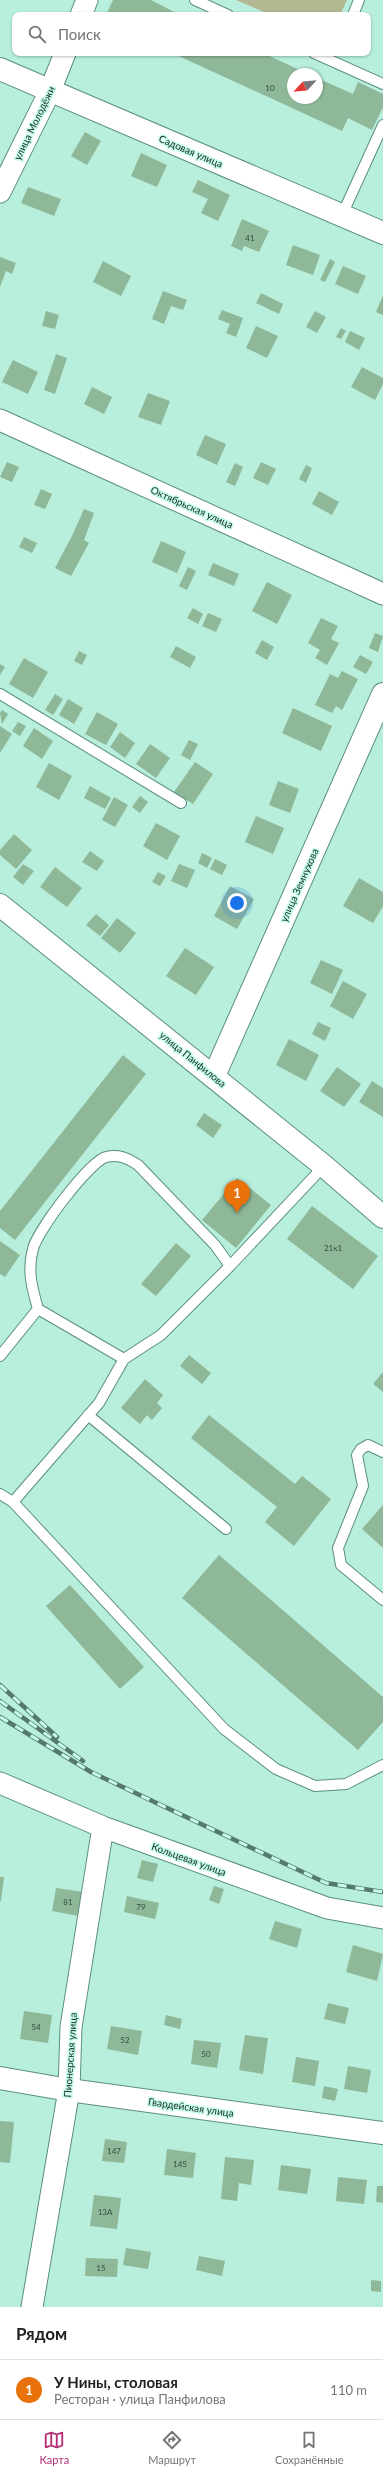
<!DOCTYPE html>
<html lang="ru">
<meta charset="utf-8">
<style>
:root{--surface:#fff;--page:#f6f6f6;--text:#202124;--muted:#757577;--line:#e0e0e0;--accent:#b22e75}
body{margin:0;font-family:Lato,sans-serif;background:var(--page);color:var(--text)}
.compass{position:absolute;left:287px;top:68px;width:36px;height:36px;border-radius:50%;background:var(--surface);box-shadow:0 1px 3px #0004;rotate:244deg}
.you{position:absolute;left:237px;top:903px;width:14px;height:14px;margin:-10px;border:3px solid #fff;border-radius:50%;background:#1a73e8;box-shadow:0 0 0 6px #1a73e833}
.badge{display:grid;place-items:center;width:26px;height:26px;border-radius:50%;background:var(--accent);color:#fff;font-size:13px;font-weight:700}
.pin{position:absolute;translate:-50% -33px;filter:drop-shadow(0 1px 2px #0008)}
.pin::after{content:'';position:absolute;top:21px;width:14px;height:12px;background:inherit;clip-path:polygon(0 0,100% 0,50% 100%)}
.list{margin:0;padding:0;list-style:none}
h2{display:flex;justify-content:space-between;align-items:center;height:52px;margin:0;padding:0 16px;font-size:17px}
h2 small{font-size:13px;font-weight:400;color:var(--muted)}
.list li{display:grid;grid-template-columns:26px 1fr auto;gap:12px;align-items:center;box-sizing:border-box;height:60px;padding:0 16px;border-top:1px solid var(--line)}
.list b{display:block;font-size:15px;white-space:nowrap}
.list p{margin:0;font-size:13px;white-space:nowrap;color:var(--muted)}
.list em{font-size:13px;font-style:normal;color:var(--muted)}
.icon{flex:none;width:22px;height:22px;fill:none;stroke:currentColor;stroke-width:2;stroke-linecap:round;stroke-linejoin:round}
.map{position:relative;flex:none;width:383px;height:2307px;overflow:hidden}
.search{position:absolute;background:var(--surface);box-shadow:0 1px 3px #0004;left:12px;right:12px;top:12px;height:44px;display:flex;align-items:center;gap:10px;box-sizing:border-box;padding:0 14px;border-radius:8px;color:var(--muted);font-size:15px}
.sheet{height:112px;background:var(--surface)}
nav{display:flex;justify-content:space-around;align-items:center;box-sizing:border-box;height:56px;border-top:1px solid var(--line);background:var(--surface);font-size:11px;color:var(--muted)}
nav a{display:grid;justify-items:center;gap:2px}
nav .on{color:var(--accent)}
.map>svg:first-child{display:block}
</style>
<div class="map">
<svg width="383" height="2307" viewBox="0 0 383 2307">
<rect width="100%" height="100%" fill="#b7eedc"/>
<path fill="#b4b892" d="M236 0H347L340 15H271Z"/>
<path fill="#8fb899" d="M113 0H151L180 15H106Z
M172 53H263L308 74H293V98H317V78L353 94 358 82 383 94V107L372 130 348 118 342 131Z
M85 132 101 141 87 165 71 156Z
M141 153 167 165 157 187 131 176Z
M198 180 230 195 218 221 201 213 208 199 192 192Z
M28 187 61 199 54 216 21 203Z
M242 219 269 231 259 252 244 246 242 251 231 246Z
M293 245 320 255 313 275 286 265Z
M0 257 16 263 12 274 6 271 0 287Z
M330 259 335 262 325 282 320 280Z
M103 261 131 276 121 296 93 282Z
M343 266 366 276 358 294 335 284Z
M163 291 187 300 183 310 171 306 164 324 152 319Z
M261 293 283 304 279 314 256 303Z
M383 295V315L376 312Z
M222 310 243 318 236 337 226 333 230 324 218 319Z
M46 311 59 315 55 329 42 326Z
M315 311 326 317 317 333 306 327Z
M256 326 278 336 267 358 246 348Z
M341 328 346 331 341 339 336 337Z
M350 331 365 338 359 350 345 342Z
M56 354 67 358 55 394 44 390Z
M13 360 38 372 28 394 2 382Z
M362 367 383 378V384L375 400 351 387Z
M92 387 112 397 104 414 84 404Z
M148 393 170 401 161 425 138 417Z
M205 435 226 444 217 465 196 455Z
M7 462 19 467 12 482 0 477Z
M261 462 276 469 268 485 253 478Z
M235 463 243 467 235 486 226 482Z
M306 465 312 468 306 483 299 479Z
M41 489 52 494 45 509 34 505Z
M319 491 339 502 332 515 312 504Z
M84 509 94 513 84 540 89 543 71 576 55 568 73 534Z
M24 537 37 543 32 553 19 547Z
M161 541 186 552 177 573 152 562Z
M213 563 239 574 234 586 208 575Z
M188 567 196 571 187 590 179 586Z
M267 582 292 595 277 624 252 611Z
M193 608 203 614 198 624 187 618Z
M208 613 222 619 216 632 202 626Z
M321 618 338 626 331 639 339 643 327 665 315 658 320 650 308 643Z
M375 633 383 636 378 652 369 648Z
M262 640 274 647 267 660 255 653Z
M176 646 196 657 190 668 170 657Z
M79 651 87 655 82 665 74 661Z
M360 655 373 662 366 674 353 667Z
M24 658 48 672 33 698 9 684Z
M0 664 5 667 0 675Z
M342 671 358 679 342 710 336 706 332 713 315 705 330 674 338 678Z
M55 694 63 699 53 715 45 710Z
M68 699 83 708 74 724 59 715Z
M293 708 332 726 321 751 282 733Z
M2 710 8 714 2 724 0 713Z
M97 712 118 724 106 745 85 734Z
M18 722 26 726 20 736 12 731Z
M0 726 12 734 0 753Z
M34 728 53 741 42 759 23 746Z
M120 732 135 743 125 758 110 747Z
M189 740 198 744 190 760 181 755Z
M150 744 170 758 156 778 136 764Z
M195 762 213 774 193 804 174 792Z
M49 763 72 776 59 800 36 787Z
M278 781 299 789 290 813 269 805Z
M90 786 111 798 105 809 84 798Z
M140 796 148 802 140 813 132 807Z
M114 797 128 805 115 827 102 820Z
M256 816 284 828 273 854 245 842Z
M156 823 180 836 167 860 143 846Z
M14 834 32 850 16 869 0 855V850Z
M90 851 104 861 97 871 82 862Z
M202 853 212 858 207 868 198 863Z
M215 859 227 865 222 875 210 869Z
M23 864 34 871 23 885 13 877Z
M179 864 195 870 187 888 171 881Z
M55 867 82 888 67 907 40 887Z
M158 872 166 876 160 886 152 882Z
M359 878 383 892V906L373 923 343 906Z
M230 886 254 899 237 929 214 916Z
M96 914 109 925 100 936 86 925Z
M117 918 136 933 120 953 101 938Z
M185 948 214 967 196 995 166 976Z
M321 960 343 970 332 994 310 983Z
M343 981 367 994 353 1019 330 1006Z
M318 1022 331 1028 325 1041 312 1034Z
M289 1039 319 1055 306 1081 276 1065Z
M123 1055 146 1074 15 1240 0 1228V1211Z
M337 1067 361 1084 344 1107 320 1091Z
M372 1081 383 1088V1117L359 1102Z
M204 1113 222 1125 213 1138 196 1125Z
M237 1178 271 1205 236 1248 202 1220Z
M312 1206 378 1256 353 1289 287 1239Z
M0 1241 20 1255 5 1277 0 1274Z
M176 1243 191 1256 156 1296 141 1284Z
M189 1355 211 1373 202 1384 180 1366Z
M383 1372V1392L373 1384Z
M145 1379 163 1395 157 1403 162 1408 152 1420 147 1415 140 1424 121 1408Z
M209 1415 295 1484 302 1476 331 1499 294 1546 265 1522 277 1507 191 1438Z
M383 1505V1548L362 1529Z
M219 1555 383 1697V1722L358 1750 182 1598Z
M70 1585 144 1667 120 1689 46 1606Z
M142 1860 158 1864 153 1882 137 1878Z
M0 1877H4L1 1901H0Z
M214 1886 224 1889 219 1904 209 1900Z
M56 1888 83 1892 79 1916 52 1911Z
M127 1896 159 1903 155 1919 124 1912Z
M275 1921 302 1929 297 1948 269 1939Z
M353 1945 383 1954 377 1981 346 1972Z
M328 2003 349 2008 345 2024 324 2019Z
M24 2011 52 2015 48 2043 20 2039Z
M166 2015 182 2019 180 2029 164 2025Z
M111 2026 142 2031 138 2055 107 2049Z
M245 2035 268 2038 263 2074 239 2070Z
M194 2040 221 2043 217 2068 191 2064Z
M296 2057 319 2061 315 2086 292 2082Z
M348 2066 371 2070 367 2093 344 2089Z
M324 2086 338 2089 335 2101 322 2098Z
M0 2121 14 2122 10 2163 0 2162Z
M105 2139 127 2142 124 2163 102 2161Z
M167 2149 196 2153 193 2178 164 2175Z
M225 2157 254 2160 251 2185 239 2183 237 2201 221 2199Z
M281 2165 311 2169 307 2194 278 2190Z
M338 2177 367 2180 364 2204 336 2201Z
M377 2186H383V2203L376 2202Z
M94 2195 121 2198 117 2229 90 2226Z
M126 2248 151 2252 148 2269 123 2265Z
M199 2256 225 2261 222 2276 196 2270Z
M86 2258 118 2259 117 2277 85 2276Z
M371 2280 381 2281V2292L371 2291Z"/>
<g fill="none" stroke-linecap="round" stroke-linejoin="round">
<defs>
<path id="service" d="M195 0 228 15
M353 15 359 0
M314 53 383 84
M342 215 383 125
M0 694 181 803
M230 1266 161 1335 124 1359 38 1309C32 1288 27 1270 33 1249 37 1231 89 1162 106 1157 119 1154 127 1158 138 1165L215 1245 230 1266 324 1166
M0 1356 38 1309
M88 1415 226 1529
M383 1452 368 1445 361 1449 357 1455 363 1486 338 1548 341 1565 383 1600
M0 1494 13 1502 99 1403 124 1359
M13 1502 224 1729 276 1769 315 1786 346 1784 383 1765"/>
<path id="minor" d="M81 15 87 0
M0 192 50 91 65 53
M0 420 383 594
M0 1783 103 1827 327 1908 383 1918
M32 2307 69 2090 71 2027 103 1827"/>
<path id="tertiary" d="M0 69 383 233"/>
<path id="secondary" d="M214 1076 383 694
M0 2078 69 2090 383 2133"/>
<path id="primary" d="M0 905 324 1166 383 1217"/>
</defs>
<use href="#service" stroke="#5b8f7f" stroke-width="12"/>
<use href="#minor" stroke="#5b8f7f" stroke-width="23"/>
<use href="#tertiary" stroke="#5b8f7f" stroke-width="24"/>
<use href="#secondary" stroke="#5b8f7f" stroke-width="24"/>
<use href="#primary" stroke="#5b8f7f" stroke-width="24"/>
<use href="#service" stroke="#fff" stroke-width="10"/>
<use href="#minor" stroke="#fff" stroke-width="21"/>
<use href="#tertiary" stroke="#fff" stroke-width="22"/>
<use href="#secondary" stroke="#fff" stroke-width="22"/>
<use href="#primary" stroke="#fff" stroke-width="22"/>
<defs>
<path id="rail" d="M0 1685 57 1737
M0 1701 83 1761
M0 1717 91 1772 326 1883 383 1892"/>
</defs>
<use href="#rail" stroke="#56796e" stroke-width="4.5"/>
<use href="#rail" stroke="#c4fce9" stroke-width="3" stroke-dasharray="9" stroke-linecap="butt"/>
</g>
<g text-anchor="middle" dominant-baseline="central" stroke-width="3" stroke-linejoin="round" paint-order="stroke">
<g font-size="8" fill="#344f42">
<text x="270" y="88">10</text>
<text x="250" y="238">41</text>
<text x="333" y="1248">21к1</text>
<text x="68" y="1902">81</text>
<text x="141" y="1907">79</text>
<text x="36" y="2027">54</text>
<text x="125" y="2040">52</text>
<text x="206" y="2054">50</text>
<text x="114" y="2151">147</text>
<text x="180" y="2164">145</text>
<text x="105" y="2212">13А</text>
<text x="101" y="2268">15</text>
</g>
<g font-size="10" fill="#162c25" stroke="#c4fce9">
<text transform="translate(34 123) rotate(-64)">улица Молодёжи</text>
<text transform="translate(191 151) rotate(23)">Садовая улица</text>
<text transform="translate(192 507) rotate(24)">Октябрьская улица</text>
<text transform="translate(299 885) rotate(-66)">улица Земнухова</text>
<text transform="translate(193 1059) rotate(39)">улица Панфилова</text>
<text transform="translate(189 1859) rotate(20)">Кольцевая улица</text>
<text transform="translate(70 2055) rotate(-86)">Пионерская улица</text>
<text transform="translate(191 2107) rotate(8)">Гвардейская улица</text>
</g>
</g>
</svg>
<svg class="compass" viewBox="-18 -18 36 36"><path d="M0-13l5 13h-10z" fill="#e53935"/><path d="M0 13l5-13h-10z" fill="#757577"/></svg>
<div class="you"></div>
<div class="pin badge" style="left:237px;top:1213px;background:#e8710a">1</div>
<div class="search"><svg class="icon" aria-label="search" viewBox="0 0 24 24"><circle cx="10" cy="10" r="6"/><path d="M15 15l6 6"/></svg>Поиск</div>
</div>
<section class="sheet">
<h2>Рядом<small></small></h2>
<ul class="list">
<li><span class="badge" style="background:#e8710a">1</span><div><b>У Нины, столовая</b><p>Ресторан · улица Панфилова</p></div><em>110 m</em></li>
</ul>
</section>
<nav>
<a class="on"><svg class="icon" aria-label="map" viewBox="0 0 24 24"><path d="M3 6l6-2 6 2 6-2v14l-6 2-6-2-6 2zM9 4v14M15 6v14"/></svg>Карта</a>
<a><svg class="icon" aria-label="directions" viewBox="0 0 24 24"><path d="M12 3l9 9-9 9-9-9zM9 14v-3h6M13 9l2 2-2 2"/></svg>Маршрут</a>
<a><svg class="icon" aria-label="saved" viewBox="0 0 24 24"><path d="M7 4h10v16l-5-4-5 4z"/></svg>Сохранённые</a>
</nav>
